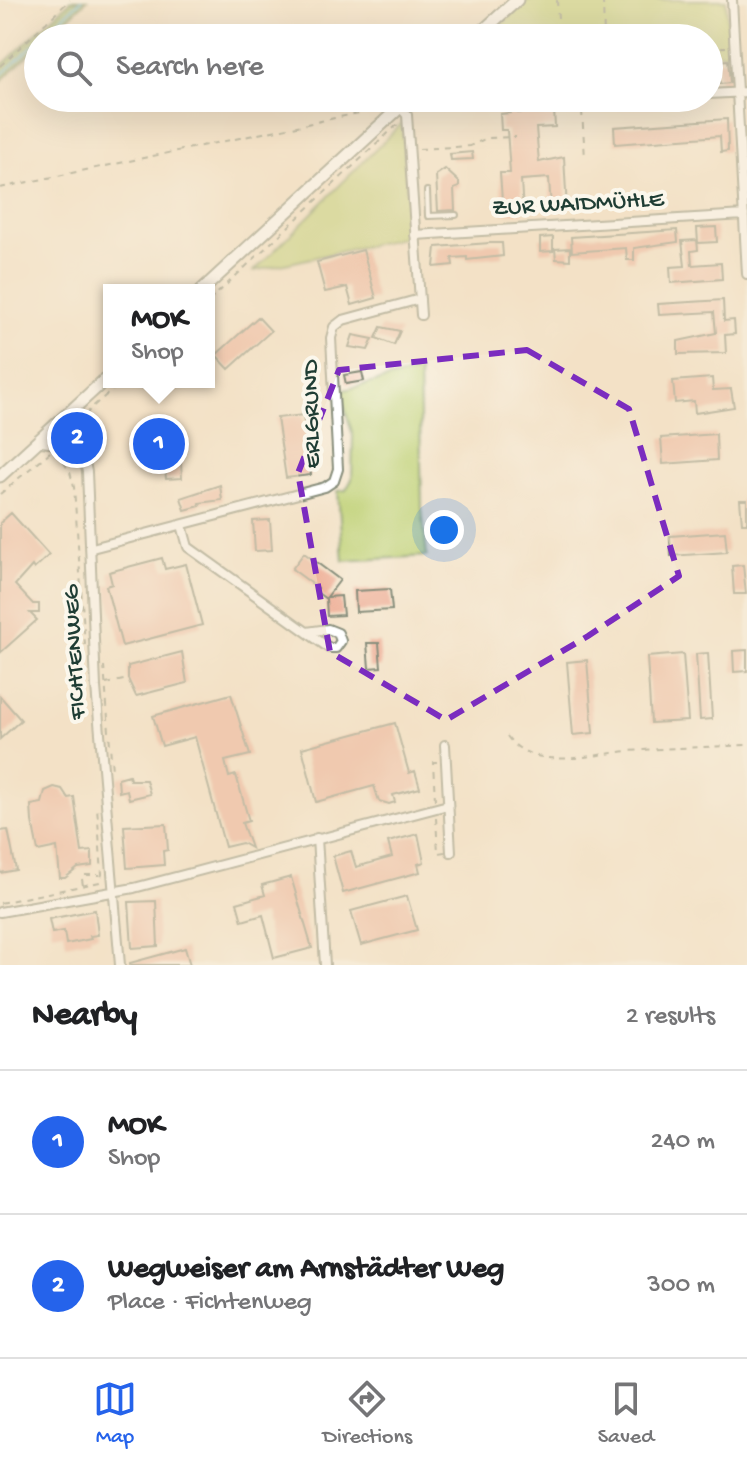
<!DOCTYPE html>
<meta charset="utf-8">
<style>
:root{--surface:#fff;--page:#f6f6f6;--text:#202124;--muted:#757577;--line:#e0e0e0;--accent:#2563eb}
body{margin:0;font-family:"Gochi Hand",sans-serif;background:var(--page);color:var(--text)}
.you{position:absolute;left:444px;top:530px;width:28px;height:28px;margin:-20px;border:6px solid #fff;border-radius:50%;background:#1a73e8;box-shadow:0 0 0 12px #1a73e833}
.badge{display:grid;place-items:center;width:52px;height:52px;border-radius:50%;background:var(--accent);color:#fff;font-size:26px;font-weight:700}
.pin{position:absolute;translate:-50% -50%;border:4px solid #fff;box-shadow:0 2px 8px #0006}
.popup{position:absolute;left:103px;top:284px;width:112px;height:104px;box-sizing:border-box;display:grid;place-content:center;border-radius:0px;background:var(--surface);filter:drop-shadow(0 2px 6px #0005);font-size:26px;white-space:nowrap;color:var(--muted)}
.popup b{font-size:30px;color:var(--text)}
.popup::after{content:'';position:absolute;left:50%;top:100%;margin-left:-16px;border:16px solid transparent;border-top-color:var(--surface)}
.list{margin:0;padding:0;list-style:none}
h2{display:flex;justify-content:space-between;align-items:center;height:104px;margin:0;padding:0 32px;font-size:34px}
h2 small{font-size:26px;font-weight:400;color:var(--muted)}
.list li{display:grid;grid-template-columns:52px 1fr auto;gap:24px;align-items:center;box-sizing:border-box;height:144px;padding:0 32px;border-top:2px solid var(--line)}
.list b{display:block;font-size:30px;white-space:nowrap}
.list p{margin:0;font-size:26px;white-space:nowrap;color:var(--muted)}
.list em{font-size:26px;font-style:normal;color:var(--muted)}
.icon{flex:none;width:44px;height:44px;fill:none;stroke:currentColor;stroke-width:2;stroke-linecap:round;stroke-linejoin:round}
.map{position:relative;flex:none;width:747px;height:965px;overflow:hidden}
.search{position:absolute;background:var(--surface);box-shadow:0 8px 32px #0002;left:24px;right:24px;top:24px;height:88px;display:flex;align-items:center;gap:20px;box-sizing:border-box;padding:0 28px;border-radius:44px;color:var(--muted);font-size:30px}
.sheet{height:392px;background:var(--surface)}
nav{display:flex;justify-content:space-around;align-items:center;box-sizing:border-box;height:112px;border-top:2px solid var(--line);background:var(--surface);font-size:22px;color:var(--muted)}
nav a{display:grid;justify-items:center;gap:4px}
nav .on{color:var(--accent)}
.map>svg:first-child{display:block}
</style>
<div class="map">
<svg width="747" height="965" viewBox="0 0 747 965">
<rect width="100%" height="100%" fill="#fbf7ec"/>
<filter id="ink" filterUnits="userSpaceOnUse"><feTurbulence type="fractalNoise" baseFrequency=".0125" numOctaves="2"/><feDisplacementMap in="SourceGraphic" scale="16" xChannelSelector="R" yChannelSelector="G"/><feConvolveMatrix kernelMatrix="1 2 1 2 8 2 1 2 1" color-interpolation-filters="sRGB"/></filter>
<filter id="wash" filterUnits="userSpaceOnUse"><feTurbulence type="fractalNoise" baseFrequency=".006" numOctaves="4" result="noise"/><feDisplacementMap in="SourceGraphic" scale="32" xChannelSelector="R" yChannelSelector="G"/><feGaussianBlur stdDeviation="1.8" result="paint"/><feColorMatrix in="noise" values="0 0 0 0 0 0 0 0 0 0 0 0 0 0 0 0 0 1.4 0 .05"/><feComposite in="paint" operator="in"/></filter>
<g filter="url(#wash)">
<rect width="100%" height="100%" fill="#f3e1c6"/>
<path fill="#bed073" stroke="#6e8654" stroke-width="2" d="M527 0H726L729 53 709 54V38H487Z
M339 98H396L342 111Z
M402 123 410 236 254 271Z
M419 371 422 508 427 556 343 561 338 491 346 490 352 479 353 436 340 391Z"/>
<path fill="#96b265" stroke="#5a784c" stroke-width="2" d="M71 0H87L47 38H38V46L0 82V67Z"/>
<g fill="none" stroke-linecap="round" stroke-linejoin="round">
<path stroke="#62bee0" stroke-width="2" d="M41 38 81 0
M0 76 38 41"/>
</g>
<g id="blocks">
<path fill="#edab93" d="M728 60 730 83 720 84 717 61Z
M510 98H517L518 113 554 110 555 127 536 128 539 162 564 157 567 210H551L549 178 521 180 523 213 503 214 500 173H510L507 130H501L500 114 510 113Z
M727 119 728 151 721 152 720 136 615 144 614 127Z
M472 152 473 159 451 160 450 154Z
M445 169 459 182V187L454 189 455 210 438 211 436 175Z
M716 227 717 242 698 243 697 228Z
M677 230 678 242 634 248V260H627L626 248 572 252 571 237Z
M553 237V251L540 252V238Z
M697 240 698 250 691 251 692 265 721 263 722 279 671 283 670 267 685 266 682 241Z
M490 243H502L503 256 467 260V257L452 258 453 265 434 267 436 247Z
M570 248V260L556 259 555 249Z
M363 250 376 298 352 305 347 287 325 292 317 262Z
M723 300 724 321 734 320 735 334 725 335 726 353 678 354V341L716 333 714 312 659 315 658 304Z
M258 317 271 331 229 369 216 355Z
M381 327 400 331 394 345 376 338Z
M353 335 373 339 368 350 349 347Z
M362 372 364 381 346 384 344 375Z
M712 378 713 390 731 389 734 407 695 413 694 401 675 403 673 381Z
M303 415 311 475 286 478 277 418Z
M170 426 171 436 179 435 182 478 166 479 164 457 152 458V451L143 445 142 435 150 428Z
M716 434 717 460 663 464 661 438Z
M220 485 222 500 199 503 200 506 185 510 181 498Z
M740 500H747V523H742Z
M11 513 49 555 34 569 32 566 15 585 33 604H39V613H30L37 620 0 653V523Z
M270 520 272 550 255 551 253 521Z
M725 532 727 552 671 556 670 536Z
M304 553 340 580 327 597 341 596 343 615 327 616 326 599 315 591 318 588 292 569Z
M162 558 165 569 186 564 202 625 122 646 106 586 112 584 109 572Z
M743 565 746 594H734L732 566Z
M390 589 392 610 356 612 355 591Z
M367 643H379L381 667 369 668Z
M747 650V671L734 672 733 651Z
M182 652 187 683 136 696 128 679V666Z
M708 653 712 719 700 720 696 654Z
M683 654 688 721 651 723 647 657Z
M587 660 593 733 573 735 567 662Z
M231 694 250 755 225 761 229 777 236 775 249 821 242 823 251 848 242 843 225 847 195 737 162 746 153 716Z
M0 696 21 720 0 739Z
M395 723 409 773 415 771 420 788 393 795 395 802 389 804 379 801 374 786 316 802 302 748Z
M129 775 130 780H146L150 794 129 799 127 790 119 792 118 778Z
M54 787 62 789 68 798 74 797 82 852 92 851V866L78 868 65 878H60L57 847 38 851 32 821 31 805 42 803 45 791Z
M166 824 168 850 163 851 164 865 127 868 124 826Z
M8 830 16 870 0 873V831Z
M418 834 424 862 418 864 420 872 343 893 333 856 351 851 356 867 392 857 388 842Z
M291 877 312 948 274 958 263 915 242 921 237 903 265 895 262 885Z
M407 896 417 930 361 945 351 911Z
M156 901 158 946 132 948 129 902Z
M95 910 98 935 90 936 91 939 66 944 64 931 52 933 49 919Z
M185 948 190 965H130V963Z"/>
</g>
</g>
<g filter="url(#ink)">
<use href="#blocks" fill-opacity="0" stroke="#898f7d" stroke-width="2"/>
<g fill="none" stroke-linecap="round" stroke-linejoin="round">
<defs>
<path id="lane" d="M427 191 428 216 456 215"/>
<path id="street" d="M732 0 747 274
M709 94 747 92
M554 103 645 98
M400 107 407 115 421 315
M415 235 744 215
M65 416 82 448 87 472 96 687 120 965
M182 525 188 547 329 648H336L341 641 338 633 328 629 307 632
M92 548 325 487 334 481 338 469 331 338 334 327 343 320 420 299
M445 745 451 852
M317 838 325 965
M0 912 134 888 448 805"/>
<path id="secondary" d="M475 38 517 0
M202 290 410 98
M39 440 66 444 85 459
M0 476 109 376"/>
</defs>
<use href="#lane" stroke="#898f7d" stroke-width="8"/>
<use href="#street" stroke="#898f7d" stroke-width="12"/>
<use href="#secondary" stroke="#898f7d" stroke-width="15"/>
<path stroke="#898f7d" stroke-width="2" stroke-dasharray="6 6" stroke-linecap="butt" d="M557 0 559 38
M603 0 604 38
M709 48 726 47
M0 66 70 0
M582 111 585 158
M419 149 470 146 487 138 516 137
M0 188 383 108
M209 301 398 124
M83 427 88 441
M84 427 86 415 91 408 122 382
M57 452 70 472 74 487 85 645
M0 494 50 452
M104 666 112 771
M106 684 128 679
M507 736C533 773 592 754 629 751 668 748 708 747 747 745
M435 800 433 762H437
M436 818 438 853 445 852
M85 875H100
M82 879 83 886
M0 903 100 882 102 874 97 807"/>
<use href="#lane" stroke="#fff" stroke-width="4"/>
<use href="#street" stroke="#fff" stroke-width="8"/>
<use href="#secondary" stroke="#fff" stroke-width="11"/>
</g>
</g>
<path d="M0 0H747V965H0ZM527 350 629 409 679 576 588 636 446 720 330 652 298 473 339 370Z" fill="#f3e1c6" fill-opacity=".55" fill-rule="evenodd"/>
<path fill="none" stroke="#7b2cbf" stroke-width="6" stroke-dasharray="16 10" stroke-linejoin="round" d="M527 350 629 409 679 576 588 636 446 720 330 652 298 473 339 370Z"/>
<g text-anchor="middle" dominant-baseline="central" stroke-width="8" stroke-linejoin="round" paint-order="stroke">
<g font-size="24" fill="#1f3d34" stroke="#fbf7ec">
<text transform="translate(578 205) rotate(-3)">ZUR WAIDMÜHLE</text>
<text transform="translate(313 414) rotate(-91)">ERLGRUND</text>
<text transform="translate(76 652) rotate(-93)">FICHTENWEG</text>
</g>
</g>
</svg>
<div class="you"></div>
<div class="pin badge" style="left:159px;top:444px">1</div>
<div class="popup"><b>MOK</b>Shop</div>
<div class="pin badge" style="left:77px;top:438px">2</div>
<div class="search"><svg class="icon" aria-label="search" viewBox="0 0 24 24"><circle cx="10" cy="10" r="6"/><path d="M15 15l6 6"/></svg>Search here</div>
</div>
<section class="sheet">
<h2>Nearby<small>2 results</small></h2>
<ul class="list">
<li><span class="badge">1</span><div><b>MOK</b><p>Shop</p></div><em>240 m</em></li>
<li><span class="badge">2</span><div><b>Wegweiser am Arnstädter Weg</b><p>Place · Fichtenweg</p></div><em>300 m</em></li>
</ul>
</section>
<nav>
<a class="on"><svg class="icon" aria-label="map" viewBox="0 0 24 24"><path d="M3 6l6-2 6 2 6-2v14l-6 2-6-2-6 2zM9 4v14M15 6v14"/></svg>Map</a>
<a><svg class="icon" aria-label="directions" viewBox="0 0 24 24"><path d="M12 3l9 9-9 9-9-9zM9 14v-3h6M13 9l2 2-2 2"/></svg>Directions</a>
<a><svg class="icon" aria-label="saved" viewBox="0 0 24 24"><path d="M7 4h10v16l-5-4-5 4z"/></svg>Saved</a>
</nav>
